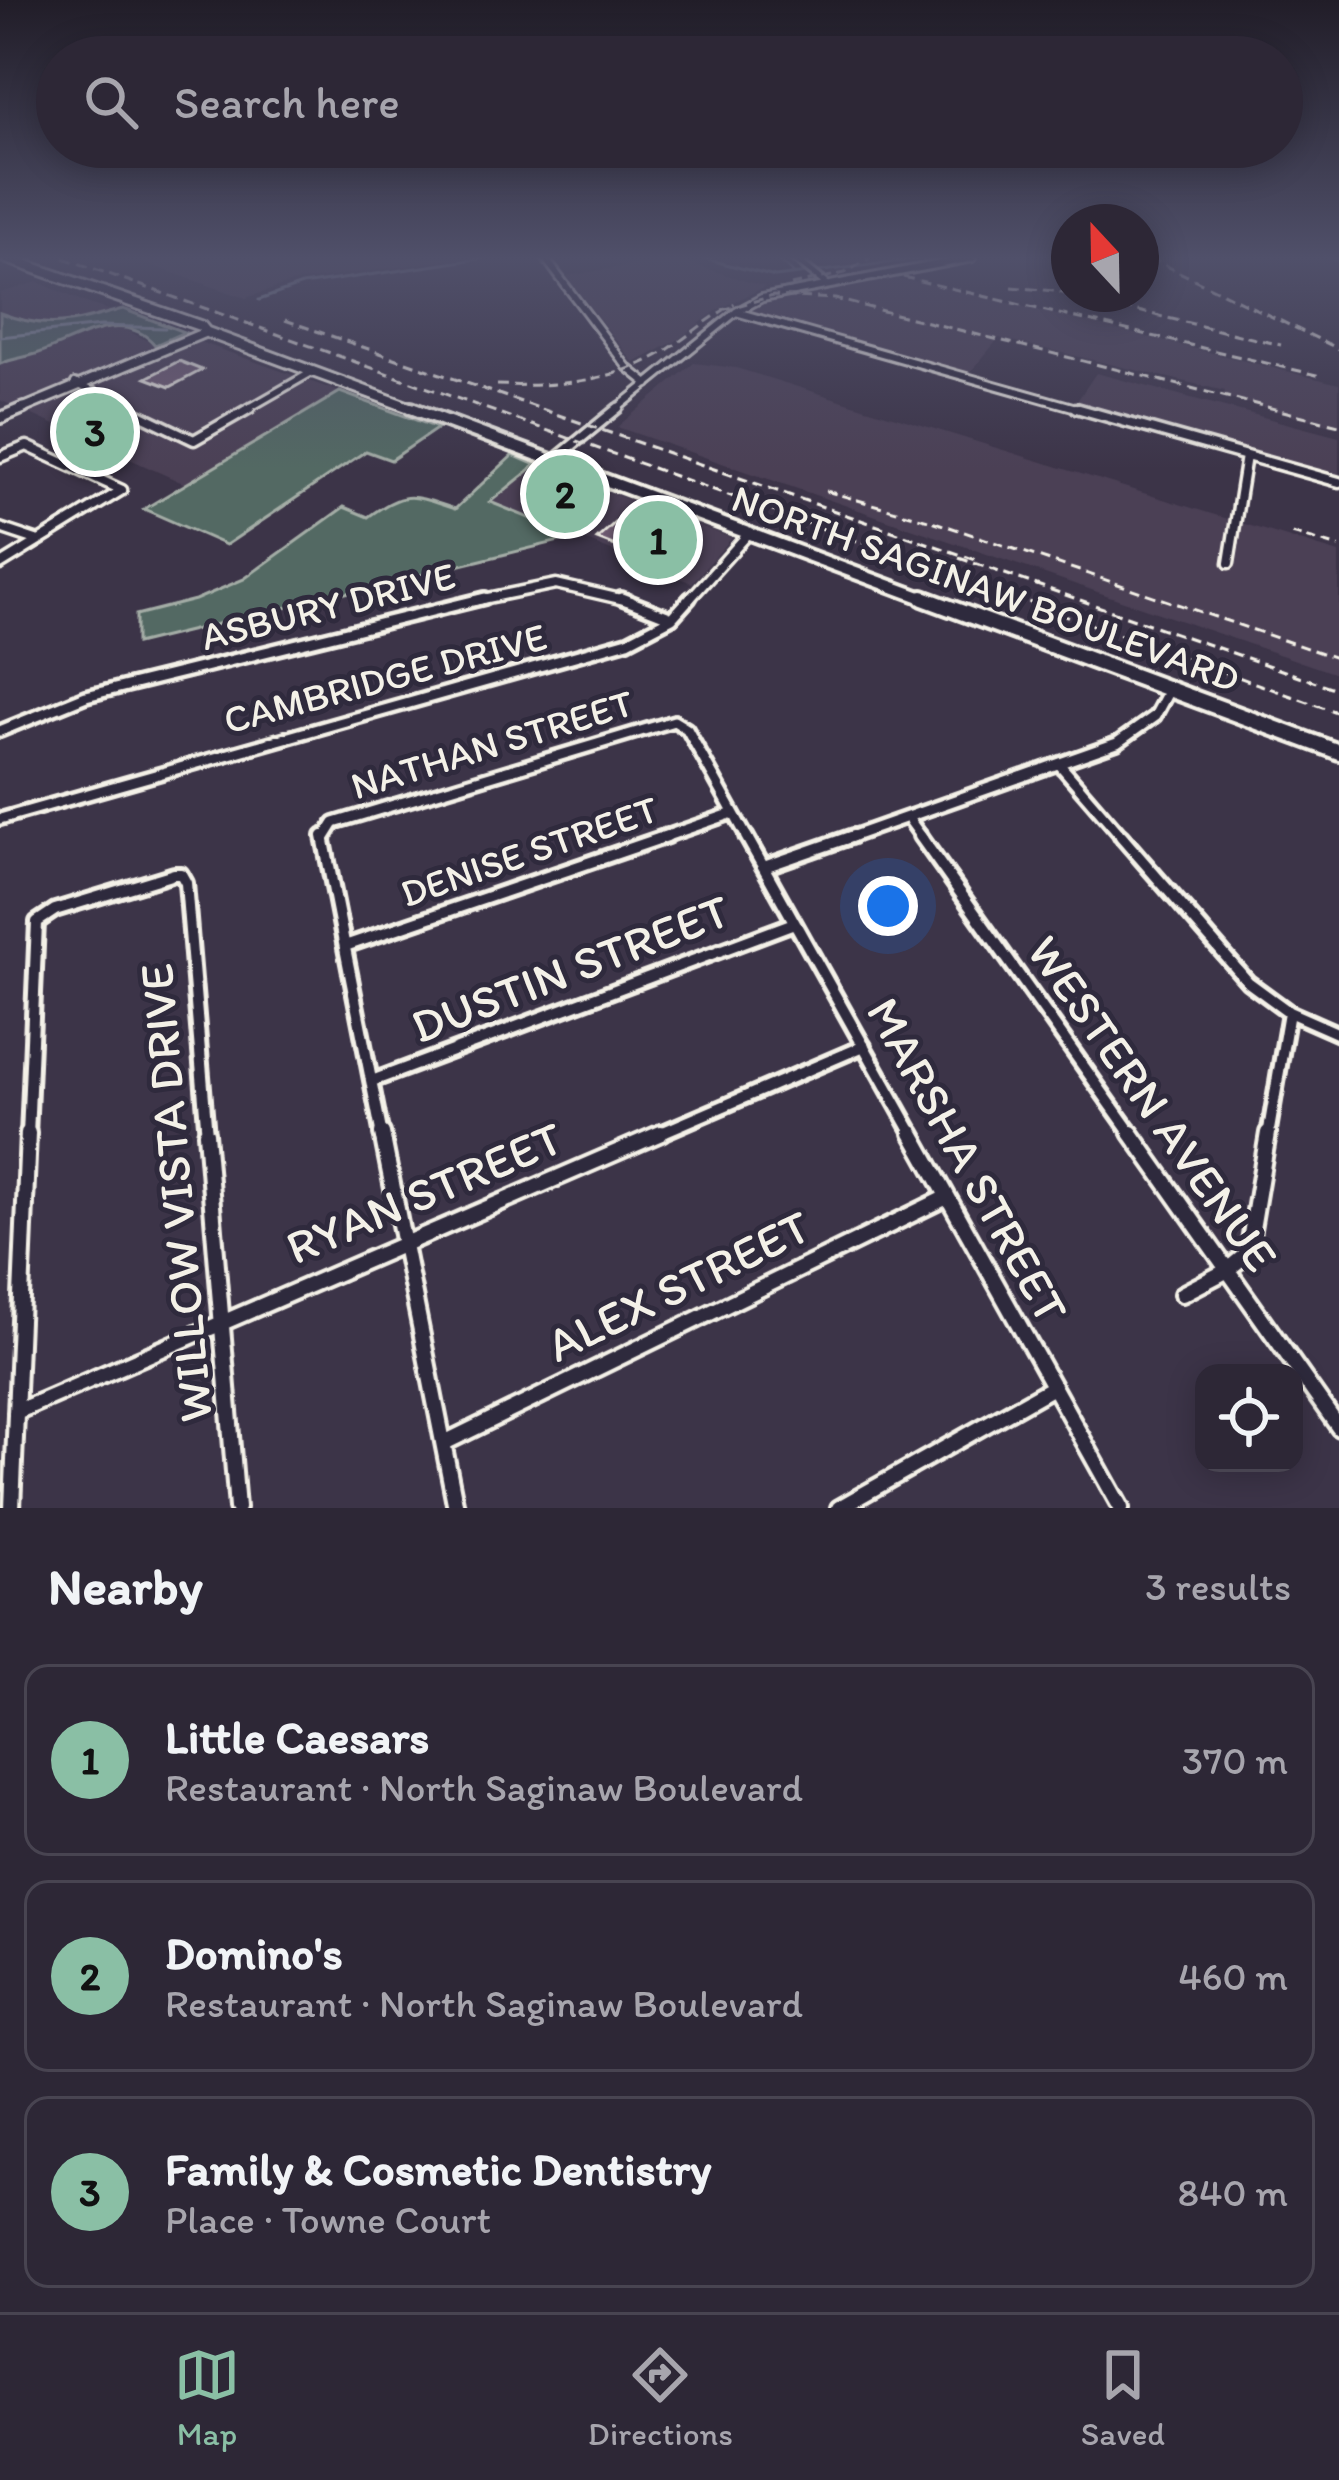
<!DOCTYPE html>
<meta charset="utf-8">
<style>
:root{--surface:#2d2736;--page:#352f3e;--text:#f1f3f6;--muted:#a7a5ad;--line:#484451;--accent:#8abfa5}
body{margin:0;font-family:Itim,sans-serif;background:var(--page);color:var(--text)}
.controls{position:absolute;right:36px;bottom:36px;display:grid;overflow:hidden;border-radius:24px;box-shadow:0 6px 30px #0003}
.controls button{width:108px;height:108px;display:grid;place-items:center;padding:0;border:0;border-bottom:3px solid var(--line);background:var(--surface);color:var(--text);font:60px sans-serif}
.compass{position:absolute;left:1051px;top:204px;width:108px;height:108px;border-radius:50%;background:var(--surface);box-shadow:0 6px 30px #0003;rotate:338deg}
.you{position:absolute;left:888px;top:906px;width:42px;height:42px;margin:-30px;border:9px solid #fff;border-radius:50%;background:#1a73e8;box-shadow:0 0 0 18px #1a73e833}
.badge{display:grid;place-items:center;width:78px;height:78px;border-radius:50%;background:var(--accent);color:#111;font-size:39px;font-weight:700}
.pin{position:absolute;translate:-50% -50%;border:6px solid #fff;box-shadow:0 3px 12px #0006}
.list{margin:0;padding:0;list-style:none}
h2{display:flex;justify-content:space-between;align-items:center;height:156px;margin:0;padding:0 48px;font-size:51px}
h2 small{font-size:39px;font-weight:400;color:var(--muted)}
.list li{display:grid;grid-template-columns:78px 1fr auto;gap:36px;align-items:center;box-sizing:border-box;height:192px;margin:0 24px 24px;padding:0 24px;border:3px solid var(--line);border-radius:24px}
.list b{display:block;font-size:45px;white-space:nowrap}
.list p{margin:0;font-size:39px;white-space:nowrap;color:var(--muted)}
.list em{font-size:39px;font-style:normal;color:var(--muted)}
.icon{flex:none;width:66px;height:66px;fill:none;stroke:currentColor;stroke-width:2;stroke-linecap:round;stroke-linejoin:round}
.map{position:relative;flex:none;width:1339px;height:1508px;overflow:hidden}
.search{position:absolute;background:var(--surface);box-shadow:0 6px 30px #0003;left:36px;right:36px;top:36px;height:132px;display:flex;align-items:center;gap:30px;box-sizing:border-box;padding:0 42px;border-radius:66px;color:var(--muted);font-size:45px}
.sheet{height:804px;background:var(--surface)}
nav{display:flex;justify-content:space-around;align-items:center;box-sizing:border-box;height:168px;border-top:3px solid var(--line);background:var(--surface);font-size:33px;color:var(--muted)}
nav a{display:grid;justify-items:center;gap:6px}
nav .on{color:var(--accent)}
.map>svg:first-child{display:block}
</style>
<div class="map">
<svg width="1339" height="1508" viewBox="0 0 1339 1508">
<rect width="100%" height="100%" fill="#3c3448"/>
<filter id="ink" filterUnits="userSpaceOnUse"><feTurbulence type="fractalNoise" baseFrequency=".00833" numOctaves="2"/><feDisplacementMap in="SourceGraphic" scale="24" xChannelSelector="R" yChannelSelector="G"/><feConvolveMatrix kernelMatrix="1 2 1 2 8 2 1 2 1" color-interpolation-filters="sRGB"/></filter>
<g filter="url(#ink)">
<path fill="#4b4055" d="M129 258H460L294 282 246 298Z
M674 258 765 287 719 309 676 341 634 363 566 276Z
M878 277 927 283 1339 384V427L1223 397 1225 391 999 338 969 374 745 313 782 294Z
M38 282 89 304 112 311 67 324 27 323 0 313V293Z
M90 329H125L155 345 13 406 0 400V364L36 354Z
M200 342 340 392 185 484 26 412Z
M694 363 736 368 1339 553V675L617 427Z
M1096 373 1339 437V478L1075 404Z
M536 465 732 538 692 583 489 502Z"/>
<path fill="#536964" stroke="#a4ada6" stroke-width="3" d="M123 309 184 332 155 345C122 306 71 343 36 354 23 358 14 358 0 364V313C50 332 75 322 123 309Z
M340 392 438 428 391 460 366 451 226 545 144 509Z
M513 455 536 465 490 502 576 537 136 644V615L195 600 244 579 344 507 368 517C406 489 412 495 455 509Z"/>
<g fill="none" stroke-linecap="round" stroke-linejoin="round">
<path stroke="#939ea8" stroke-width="3" d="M703 258 775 277 806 273
M776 258 793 273
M815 272 924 258
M259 300 302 285 483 258
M0 337 101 326 165 328"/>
<path fill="#52677d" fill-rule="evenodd" d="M1325 258H1339V264Z"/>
</g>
<path fill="#6f5b73" stroke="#f4f1e8" stroke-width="3" d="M179 361 202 370 170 387 146 378Z
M618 520 643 529 623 549 597 539Z"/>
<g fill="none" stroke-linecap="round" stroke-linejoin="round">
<defs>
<path id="street-far4" d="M545 258 627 367 648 384
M794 258 825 283
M736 312 1087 411
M75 383 133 411
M244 411 312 372
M614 411 736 312 762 298 972 258"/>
<path id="street-far3" d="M127 408 194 440 250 408
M1076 408 1339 482
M0 457 27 446 122 490
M553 461 618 408
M0 528 36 540
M1229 563 1246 456
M0 565 122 490
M473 601 556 584 629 601
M688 601 749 533"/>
<path id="street-far2" d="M621 598 672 618
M0 731 86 696 485 598
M1060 765 1124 839
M908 818 923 839
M0 819 628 641 672 618 690 598
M324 839 334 823 674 721 687 729 748 839
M658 839 733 813
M845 839 1117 743 1155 716 1170 688"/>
<path id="street-far1" d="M323 836 382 1136
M746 836 914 1136
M920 836 1133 1136
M1121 836 1248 982 1289 1012 1339 1034
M764 867 853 836
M345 946 667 836
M372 1081 794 923
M28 1136 37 922 55 910 174 874H181L186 883 207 1136
M654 1136 864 1046
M1268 1136 1289 1012"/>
<path id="street" d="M206 1133 237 1508
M382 1133 456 1508
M912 1133 1121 1508
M1131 1133 1339 1428
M1182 1294 1226 1271 1248 1253 1268 1133
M16 1412 661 1133
M444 1443 947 1197
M12 1508 28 1133
M839 1508 1053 1387"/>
<path id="secondary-far1" d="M17 411 206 332"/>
<path id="secondary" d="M0 418 24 408"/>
<path id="primary-far2" d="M6 258 201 326 206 332 419 411"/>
<path id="primary-far1" d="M411 408 931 601"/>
<path id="primary" d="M923 598 1339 752"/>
</defs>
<use href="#street-far4" stroke="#f4f1e8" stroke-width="12"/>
<use href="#street-far3" stroke="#f4f1e8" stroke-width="15"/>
<use href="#street-far2" stroke="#f4f1e8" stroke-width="18"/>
<use href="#street-far1" stroke="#f4f1e8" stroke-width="20"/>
<use href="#street" stroke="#f4f1e8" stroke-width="22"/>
<use href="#secondary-far1" stroke="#f4f1e8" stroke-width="14"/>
<use href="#secondary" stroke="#f4f1e8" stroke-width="16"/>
<use href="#primary-far2" stroke="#f4f1e8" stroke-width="15"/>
<use href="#primary-far1" stroke="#f4f1e8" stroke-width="18"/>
<use href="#primary" stroke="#f4f1e8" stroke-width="22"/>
<use href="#street-far4" stroke="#2f2a3d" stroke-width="6"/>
<use href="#street-far3" stroke="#2f2a3d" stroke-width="8"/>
<use href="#street-far2" stroke="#2f2a3d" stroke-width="9"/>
<use href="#street-far1" stroke="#2f2a3d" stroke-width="10"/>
<use href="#street" stroke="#2f2a3d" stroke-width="14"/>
<use href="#secondary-far1" stroke="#2f2a3d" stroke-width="8"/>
<use href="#secondary" stroke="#2f2a3d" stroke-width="9"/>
<use href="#primary-far2" stroke="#2f2a3d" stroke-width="9"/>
<use href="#primary-far1" stroke="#2f2a3d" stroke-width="10"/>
<use href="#primary" stroke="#2f2a3d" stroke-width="14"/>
<path stroke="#f4f1e8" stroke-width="3" stroke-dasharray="10 6" stroke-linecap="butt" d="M64 258 1339 713
M1150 258 1339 349
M903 277 1321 376
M791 285 845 273 870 258
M1012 287 1054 291 1281 345
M722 310 773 296 835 299 1339 425
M285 320 976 560
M497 385C553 387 615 382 664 352 688 337 709 317 735 304
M826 491 932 521 1339 659
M1292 533 1339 547
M959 558 1339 690"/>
</g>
</g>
<linearGradient id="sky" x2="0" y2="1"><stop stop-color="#211d28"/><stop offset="0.55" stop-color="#50506a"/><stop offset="1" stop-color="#50506a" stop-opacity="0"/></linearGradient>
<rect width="1339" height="469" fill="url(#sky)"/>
<g text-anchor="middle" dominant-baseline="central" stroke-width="10" stroke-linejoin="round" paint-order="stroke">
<g font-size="39" fill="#f4f1e8" stroke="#2f2a3d">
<text transform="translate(986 588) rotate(20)">NORTH SAGINAW BOULEVARD</text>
<text transform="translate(328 606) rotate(-14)">ASBURY DRIVE</text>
<text transform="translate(385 678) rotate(-15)">CAMBRIDGE DRIVE</text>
<text transform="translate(492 744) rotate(-17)">NATHAN STREET</text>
<text transform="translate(529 851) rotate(-19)">DENISE STREET</text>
</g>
<g font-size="48" fill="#f4f1e8" stroke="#2f2a3d">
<text transform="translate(570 968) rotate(-21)">DUSTIN STREET</text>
<text transform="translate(1153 1103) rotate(55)">WESTERN AVENUE</text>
<text transform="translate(968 1160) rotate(61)">MARSHA STREET</text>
<text transform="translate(424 1192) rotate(-23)">RYAN STREET</text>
<text transform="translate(175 1193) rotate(-95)">WILLOW VISTA DRIVE</text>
<text transform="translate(678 1285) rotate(-26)">ALEX STREET</text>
</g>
</g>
</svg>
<div class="controls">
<button><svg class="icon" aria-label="locate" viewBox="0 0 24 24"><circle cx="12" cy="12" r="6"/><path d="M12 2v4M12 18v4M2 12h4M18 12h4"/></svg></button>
</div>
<svg class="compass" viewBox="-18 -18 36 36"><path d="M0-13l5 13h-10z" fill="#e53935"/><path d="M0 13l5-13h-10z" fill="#a7a5ad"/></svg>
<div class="you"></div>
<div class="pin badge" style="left:658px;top:540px">1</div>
<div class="pin badge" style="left:565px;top:494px">2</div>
<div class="pin badge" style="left:95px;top:432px">3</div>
<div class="search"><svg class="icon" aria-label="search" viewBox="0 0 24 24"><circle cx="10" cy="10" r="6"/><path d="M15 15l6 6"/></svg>Search here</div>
</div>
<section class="sheet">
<h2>Nearby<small>3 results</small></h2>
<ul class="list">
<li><span class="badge">1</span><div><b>Little Caesars</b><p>Restaurant · North Saginaw Boulevard</p></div><em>370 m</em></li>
<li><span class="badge">2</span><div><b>Domino's</b><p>Restaurant · North Saginaw Boulevard</p></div><em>460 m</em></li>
<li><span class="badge">3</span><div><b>Family &amp; Cosmetic Dentistry</b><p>Place · Towne Court</p></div><em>840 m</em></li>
</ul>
</section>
<nav>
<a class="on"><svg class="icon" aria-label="map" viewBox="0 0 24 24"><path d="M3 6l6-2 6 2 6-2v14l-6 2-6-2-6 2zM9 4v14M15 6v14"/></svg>Map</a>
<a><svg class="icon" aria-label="directions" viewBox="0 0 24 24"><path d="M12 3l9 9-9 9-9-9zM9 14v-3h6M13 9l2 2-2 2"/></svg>Directions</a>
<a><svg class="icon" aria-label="saved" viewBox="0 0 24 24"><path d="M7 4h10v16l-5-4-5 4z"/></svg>Saved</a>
</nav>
